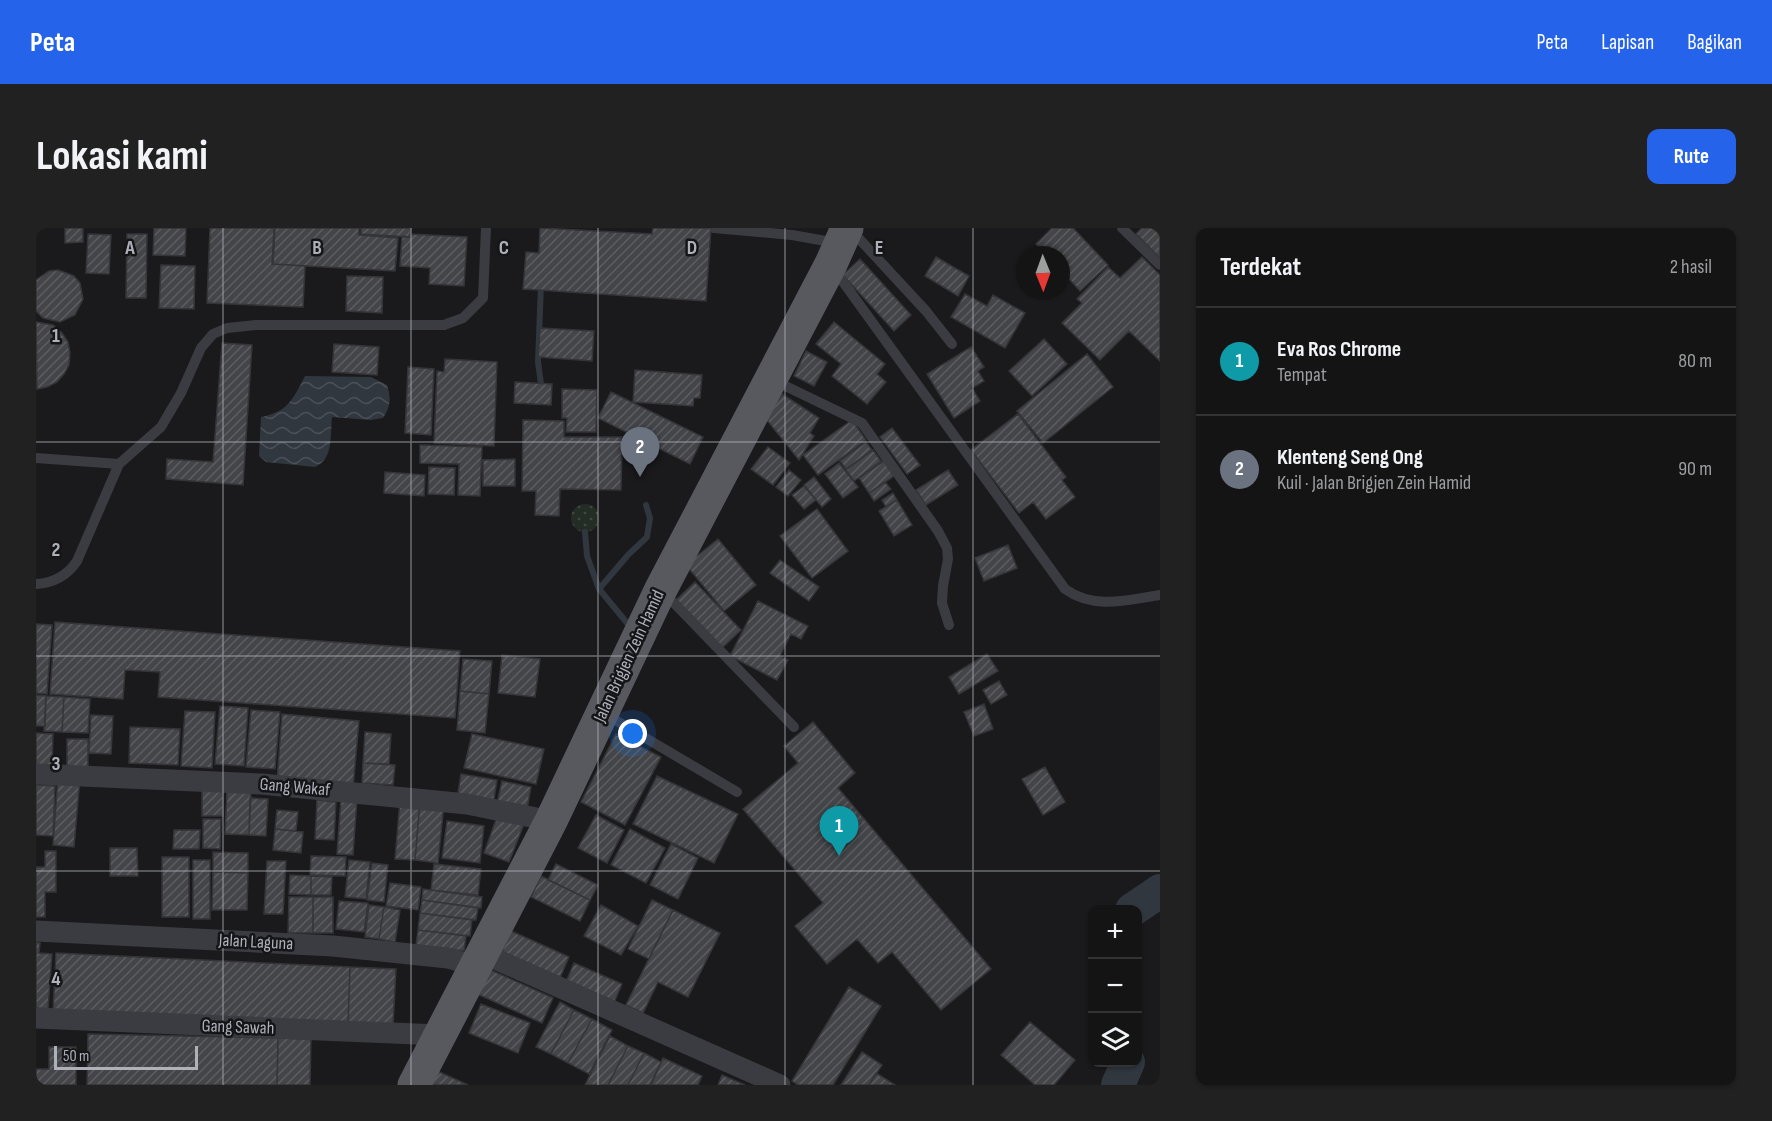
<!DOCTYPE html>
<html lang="id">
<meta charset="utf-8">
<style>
:root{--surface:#141415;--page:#212122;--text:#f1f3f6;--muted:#9d9ea0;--line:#333334;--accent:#2563eb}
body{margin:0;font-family:"Sofia Sans Condensed",sans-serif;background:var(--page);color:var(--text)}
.controls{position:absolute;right:18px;bottom:18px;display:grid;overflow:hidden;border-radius:12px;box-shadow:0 2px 4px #0004}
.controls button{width:54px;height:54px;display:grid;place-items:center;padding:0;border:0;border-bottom:2px solid var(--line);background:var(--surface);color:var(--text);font:30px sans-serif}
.compass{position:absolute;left:980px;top:18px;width:54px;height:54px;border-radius:50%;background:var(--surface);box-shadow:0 2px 4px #0004;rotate:179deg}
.scale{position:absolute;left:18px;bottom:15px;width:144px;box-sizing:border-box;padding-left:6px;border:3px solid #aeb0ba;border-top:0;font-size:16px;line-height:21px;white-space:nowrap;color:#aeb0ba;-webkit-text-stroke:4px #151517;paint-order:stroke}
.you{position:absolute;left:597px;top:506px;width:21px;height:21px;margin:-15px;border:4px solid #fff;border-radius:50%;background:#1a73e8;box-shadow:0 0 0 9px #1a73e833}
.badge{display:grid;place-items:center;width:39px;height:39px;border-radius:50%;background:var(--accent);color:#fff;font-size:20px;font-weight:700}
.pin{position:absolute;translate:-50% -50px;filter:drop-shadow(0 2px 3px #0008)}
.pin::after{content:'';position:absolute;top:32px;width:21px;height:18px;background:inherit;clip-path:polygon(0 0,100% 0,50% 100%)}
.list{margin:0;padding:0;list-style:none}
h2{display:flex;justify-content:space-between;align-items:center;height:78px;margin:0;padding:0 24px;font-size:26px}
h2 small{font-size:20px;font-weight:400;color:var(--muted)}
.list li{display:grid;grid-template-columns:39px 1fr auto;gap:18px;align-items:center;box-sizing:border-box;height:108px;padding:0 24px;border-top:2px solid var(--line)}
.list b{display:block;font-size:22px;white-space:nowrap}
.list p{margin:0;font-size:20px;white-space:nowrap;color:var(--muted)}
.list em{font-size:20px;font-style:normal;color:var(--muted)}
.icon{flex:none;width:33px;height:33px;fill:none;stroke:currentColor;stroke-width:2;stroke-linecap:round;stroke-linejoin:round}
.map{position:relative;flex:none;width:1124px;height:857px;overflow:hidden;border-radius:12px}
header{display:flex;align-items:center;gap:36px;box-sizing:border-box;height:84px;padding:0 30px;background:var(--accent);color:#fff}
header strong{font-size:28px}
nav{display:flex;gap:33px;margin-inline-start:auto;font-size:21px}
.intro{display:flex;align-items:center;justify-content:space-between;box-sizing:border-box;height:144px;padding:0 36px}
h1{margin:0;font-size:42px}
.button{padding:15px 27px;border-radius:12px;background:var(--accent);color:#fff;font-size:21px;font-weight:700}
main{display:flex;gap:36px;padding:0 36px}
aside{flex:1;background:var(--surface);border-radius:12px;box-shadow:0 2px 4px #0004}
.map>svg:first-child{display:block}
</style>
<header>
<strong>Peta</strong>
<nav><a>Peta</a><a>Lapisan</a><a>Bagikan</a></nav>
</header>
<div class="intro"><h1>Lokasi kami</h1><a class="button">Rute</a></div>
<main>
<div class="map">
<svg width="1124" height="857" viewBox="0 0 1124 857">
<defs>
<pattern id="grass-dots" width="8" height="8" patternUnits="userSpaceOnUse" patternTransform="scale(1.5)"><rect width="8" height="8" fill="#242c26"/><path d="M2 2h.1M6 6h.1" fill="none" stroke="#414843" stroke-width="1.8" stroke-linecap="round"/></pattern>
<pattern id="water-waves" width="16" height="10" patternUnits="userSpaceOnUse" patternTransform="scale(1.5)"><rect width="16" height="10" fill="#31373f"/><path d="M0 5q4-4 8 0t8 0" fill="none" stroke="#4c5159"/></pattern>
<pattern id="building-hatch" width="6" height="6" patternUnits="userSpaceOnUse" patternTransform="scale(1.5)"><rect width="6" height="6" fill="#444549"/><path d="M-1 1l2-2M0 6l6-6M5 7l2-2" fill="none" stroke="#5c5d61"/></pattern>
</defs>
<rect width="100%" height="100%" fill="#1a1a1c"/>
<path fill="url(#grass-dots)" d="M535 290a14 14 0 1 1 28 0a14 14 0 1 1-28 0Z"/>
<path fill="url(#water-waves)" d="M269 148 335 149 351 157C355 170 355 178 347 190L335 192 296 189C294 207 298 231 279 239L230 234 223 228 225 189C252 184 257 171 269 148Z"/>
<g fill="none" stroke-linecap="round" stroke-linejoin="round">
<path stroke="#31373f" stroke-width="6" d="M505 57 502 134 506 163
M549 304 551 328 563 361 596 401
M563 361 592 327 611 309 614 290 610 277"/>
<path stroke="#31373f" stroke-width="34" d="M1096 682 1124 663
M1082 857 1092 834"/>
</g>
<path fill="url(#building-hatch)" stroke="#353438" stroke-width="1.5" d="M29 0H47V14L29 15Z
M118 0H150L149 28 117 27Z
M174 0H238L236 36 269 38 267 79 171 75Z
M239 0H323V7L362 10 359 43 237 36Z
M325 0H375L374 9 325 6Z
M504 0 616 6 617 0H675L670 73 487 61 490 24 503 25Z
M1016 0H1037L1072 37 1044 63 1025 42V27H1011L1000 16Z
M1106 0H1117L1124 7V30L1100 6Z
M52 6 75 7 73 46 50 45Z
M91 6H111L110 70H90Z
M374 6 431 9 428 58 393 56 394 40 364 38 366 8 374 9Z
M900 29 933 48 922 68 889 48Z
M1106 29 1124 47V133L1093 103 1064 132 1026 95 1046 75 1041 71 1072 39 1084 50Z
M824 31 875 87 858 103 807 47Z
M125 37 159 38 158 81 123 80Z
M22 42 38 48 44 55 47 71 39 87 24 94 7 90 0 83V52L13 43Z
M311 48 347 49 346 85 310 83Z
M929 66 951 78 957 67 989 85 969 120 915 89Z
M0 94 17 97 26 105 32 114 34 125 33 137 28 146 21 154 11 159 1 161Z
M798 94 849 136 841 146 850 154 831 176 796 148 805 136 780 116Z
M504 100 558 103 556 133 502 129Z
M1008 111 1031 136 996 168 973 143Z
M186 115 216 117 207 257 130 251 131 231 177 234Z
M298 116 343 119 341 147 296 144Z
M935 119 948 139 942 143 948 153 936 160 944 173 918 190 891 146Z
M770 123 791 134 778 158 758 148Z
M1051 126 1077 159 1007 215 981 183Z
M409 131 461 134 458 218 398 215 401 143 408 144Z
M372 139 398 141 395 207 369 205Z
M599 142 666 147 664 170H658L657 178 597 174Z
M479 154 516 156 515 177 478 175Z
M526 161 561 162 560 204H530L531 190H526Z
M575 164 667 209 654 236 562 190Z
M746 166 783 190 774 205 778 208 763 232 730 191Z
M982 186 1030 249 1026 252 1039 269 1010 291 997 274 983 285 935 222Z
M487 192 528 193V209H586L585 262 524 261 523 288 499 287 500 263H486Z
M816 192 830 212 782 247 767 227Z
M856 200 884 237 871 246 844 209Z
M830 214 836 222 810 241 804 233Z
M384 217 446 219 444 268 422 267 423 236 384 235Z
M732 219 754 235 737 257 715 241Z
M837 222 845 233 818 253 810 242Z
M479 231V258H447V232Z
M848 233 858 248 833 265 823 250Z
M803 235 822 259 807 270 789 246Z
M393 239 419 240 418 267 392 266Z
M753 242 765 252 752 268 740 259Z
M912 242 922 257 890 277 880 262Z
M349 244 389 247 388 268 348 265Z
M778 249 795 271 786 279 768 257Z
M849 254 855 261 838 273 833 265Z
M768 258 780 272 768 281 756 267Z
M857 265 861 272 850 279 846 272Z
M861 272 876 297 858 308 843 283Z
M781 281 812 323 776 350 744 308Z
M682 311 720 357 688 383 650 337Z
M972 317 981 340 948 353 939 330Z
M744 332 783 359 773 373 734 345Z
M659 354 705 402 685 421 639 373Z
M722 373 772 398 765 411 755 406 744 428 752 432 741 452 694 428Z
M19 394 424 423 419 490 122 469 124 444 89 442 87 471 14 466Z
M0 396 16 397 11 466 0 465Z
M951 426 962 443 923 466 913 449Z
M466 427 504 431 499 469 462 465Z
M427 431 456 433 453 466 424 463Z
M963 453 971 467 955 476 947 462Z
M424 463 453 466 449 505 421 502Z
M0 467 10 468 9 498H0Z
M10 468 28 469 26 504 8 503Z
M28 469 54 471 52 505 26 504Z
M948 476 957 501 938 508 928 484Z
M184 478 212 480 208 538 179 536Z
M215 482 244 484 239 541 210 539Z
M149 483 179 484 176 540 145 538Z
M246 486 323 493 317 560 241 553Z
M55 487 77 488 75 526 53 525Z
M777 494 819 545 802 560 955 741 905 782 856 724 842 735 821 711 791 736 759 698 787 675 707 581 762 535 748 518Z
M94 499 144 501 142 537 93 535Z
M329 504 355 506 353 536 327 535Z
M0 505 17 506 16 541H0Z
M436 506 508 521 500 556 428 540Z
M580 506 625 529 589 597 545 574Z
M31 511H52V541H31Z
M327 535 359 537 357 557 326 555Z
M1009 539 1029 574 1007 587 986 551Z
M425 546 461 552 457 577 421 571Z
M621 548 702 586 678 635 597 596Z
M22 549 44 550 38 619 17 617Z
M466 553 495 559 491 581 461 575Z
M166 555H187V588H166Z
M0 557 19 558 17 608 0 607Z
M191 563 215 565 213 607 189 606Z
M214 570 232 571 230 608 213 607Z
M305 570 321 571 317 627 301 626Z
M281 572 300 574 298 612 279 611Z
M364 572 384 574 379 632 359 631Z
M384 574 408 576 402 635 379 632Z
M241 582 262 584 260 603 239 601Z
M462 586 488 596 473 634 448 625Z
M560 587 588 602 571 635 542 620Z
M167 591H185L184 621 167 620Z
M411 593 448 598 444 635 406 630Z
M239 601 267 604 265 625 237 622Z
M594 601 629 620 610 655 575 637Z
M138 602H164L163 621H137Z
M635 616 662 630 642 671 614 657Z
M74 620H101L102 648H74Z
M9 623H20V664H9V689H0V639H9Z
M177 624 212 625V645L177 644Z
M275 628 310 629 309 648 274 647Z
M126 629H153V689H126Z
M157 632H174V691H157Z
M313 632 334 634 330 671 309 669Z
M231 633H250L247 686H228Z
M336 635 352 637 348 674 331 672Z
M398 636 445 641 442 667 395 662Z
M520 636 562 657 554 672 512 652Z
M177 644 212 645 211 682H176Z
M254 647 275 648V667L253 666Z
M275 648 296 649 295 667H275Z
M505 648 554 672 544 693 495 669Z
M354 655 385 659 382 682 350 678Z
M387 661 446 669 445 680 386 672Z
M253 669H277V705H252Z
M277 669H297V705H277Z
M386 672 442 680 440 692 384 685Z
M616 672 637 682 613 731 592 721Z
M303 673 332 675 328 704 300 701Z
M333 677 348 679 343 711 329 709Z
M565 677 602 698 585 727 548 708Z
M348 679 364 682 359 714 343 711Z
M637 682 684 705 652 769 622 754 607 785 590 777Z
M384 685 436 692 434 708 382 702Z
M382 702 430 708 428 723 380 717Z
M475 703 533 729 520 759 462 732Z
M0 714 4 715 3 725 16 726 12 781 0 780Z
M20 725 314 739 312 796 17 783Z
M538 735 586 756 577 777 529 756Z
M314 739 360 741 357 798 312 796Z
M448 739 517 770 506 795 437 764Z
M813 759 845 778 797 857H762L756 853Z
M524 774 538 782 515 826 500 819Z
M445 776 494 795 482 825 433 805Z
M538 782 556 791 532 835 515 826Z
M556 791 576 802 553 846 532 835Z
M994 794 1039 832 1018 857H999L965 827Z
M52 806 242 810 241 857H51Z
M574 808 592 818 572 857H549Z
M242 810 275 811 274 857H241Z
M592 818 608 825 592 857H572Z
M13 819H40V857H0V841H13Z
M826 824 846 837 833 857H805Z
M608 825 625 834 614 857H592Z
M627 830 666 848 662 857H615Z
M399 842 432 857H392Z
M840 845 859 857H833Z
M686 847 709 857H682Z"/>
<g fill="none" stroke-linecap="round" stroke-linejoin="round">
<path stroke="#3b3c41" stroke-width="10" d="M678 0 756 7 801 15
M1086 0 1124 37
M815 2 890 83 916 116
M797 40 1029 361C1058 382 1092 372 1124 367
M737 152 826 195 902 303 911 320 912 331 907 358 906 375 913 397
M0 230 83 236 125 199 145 165 165 120 177 106 191 100 220 97H408L427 90 447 70 450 0
M0 356C18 355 31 348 41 333L83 236
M626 365 640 377 758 499
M569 486 701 564"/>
<path stroke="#3b3c41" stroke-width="21" d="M0 546 226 556 431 576 515 593
M0 703 297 718 412 730 439 738
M446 725 744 857
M0 790 404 807"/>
<path stroke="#58585f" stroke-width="33" d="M378 857 515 593 624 363 795 36 811 0"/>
</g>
<path fill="none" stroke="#aeb0ba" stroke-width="1.5" stroke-opacity="0.55" d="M187 0V857M375 0V857M562 0V857M749 0V857M937 0V857M0 214H1124M0 428H1124M0 643H1124"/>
<g text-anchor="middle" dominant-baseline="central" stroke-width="5" stroke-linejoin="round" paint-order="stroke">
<g font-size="18" fill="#aeb0ba" stroke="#151517">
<text transform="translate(593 428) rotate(-65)">Jalan Brigjen Zein Hamid</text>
<text transform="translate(259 559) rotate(5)">Gang Wakaf</text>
<text transform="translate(220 714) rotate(3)">Jalan Laguna</text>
<text transform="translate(202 799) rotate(2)">Gang Sawah</text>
</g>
</g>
<g font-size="20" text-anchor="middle" font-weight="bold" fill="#aeb0ba" stroke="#151517" stroke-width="5" stroke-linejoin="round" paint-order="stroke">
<text x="94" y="26">A</text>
<text x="281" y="26">B</text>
<text x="468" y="26">C</text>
<text x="656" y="26">D</text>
<text x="843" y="26">E</text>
<text x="20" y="114">1</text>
<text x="20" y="328">2</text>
<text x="20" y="542">3</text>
<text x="20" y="757">4</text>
</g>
</svg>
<div class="controls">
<button>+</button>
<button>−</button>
<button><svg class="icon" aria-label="layers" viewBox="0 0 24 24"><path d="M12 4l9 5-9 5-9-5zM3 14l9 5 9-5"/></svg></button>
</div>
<svg class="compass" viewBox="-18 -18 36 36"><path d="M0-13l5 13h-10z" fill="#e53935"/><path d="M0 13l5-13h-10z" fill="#9d9ea0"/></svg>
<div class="scale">50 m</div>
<div class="you"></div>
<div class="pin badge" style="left:803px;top:628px;background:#0f9aa8">1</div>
<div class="pin badge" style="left:604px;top:249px;background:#6b7280">2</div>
</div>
<aside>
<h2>Terdekat<small>2 hasil</small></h2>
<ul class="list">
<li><span class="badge" style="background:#0f9aa8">1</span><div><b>Eva Ros Chrome</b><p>Tempat</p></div><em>80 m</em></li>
<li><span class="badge" style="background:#6b7280">2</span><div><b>Klenteng Seng Ong</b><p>Kuil · Jalan Brigjen Zein Hamid</p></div><em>90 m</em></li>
</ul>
</aside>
</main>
